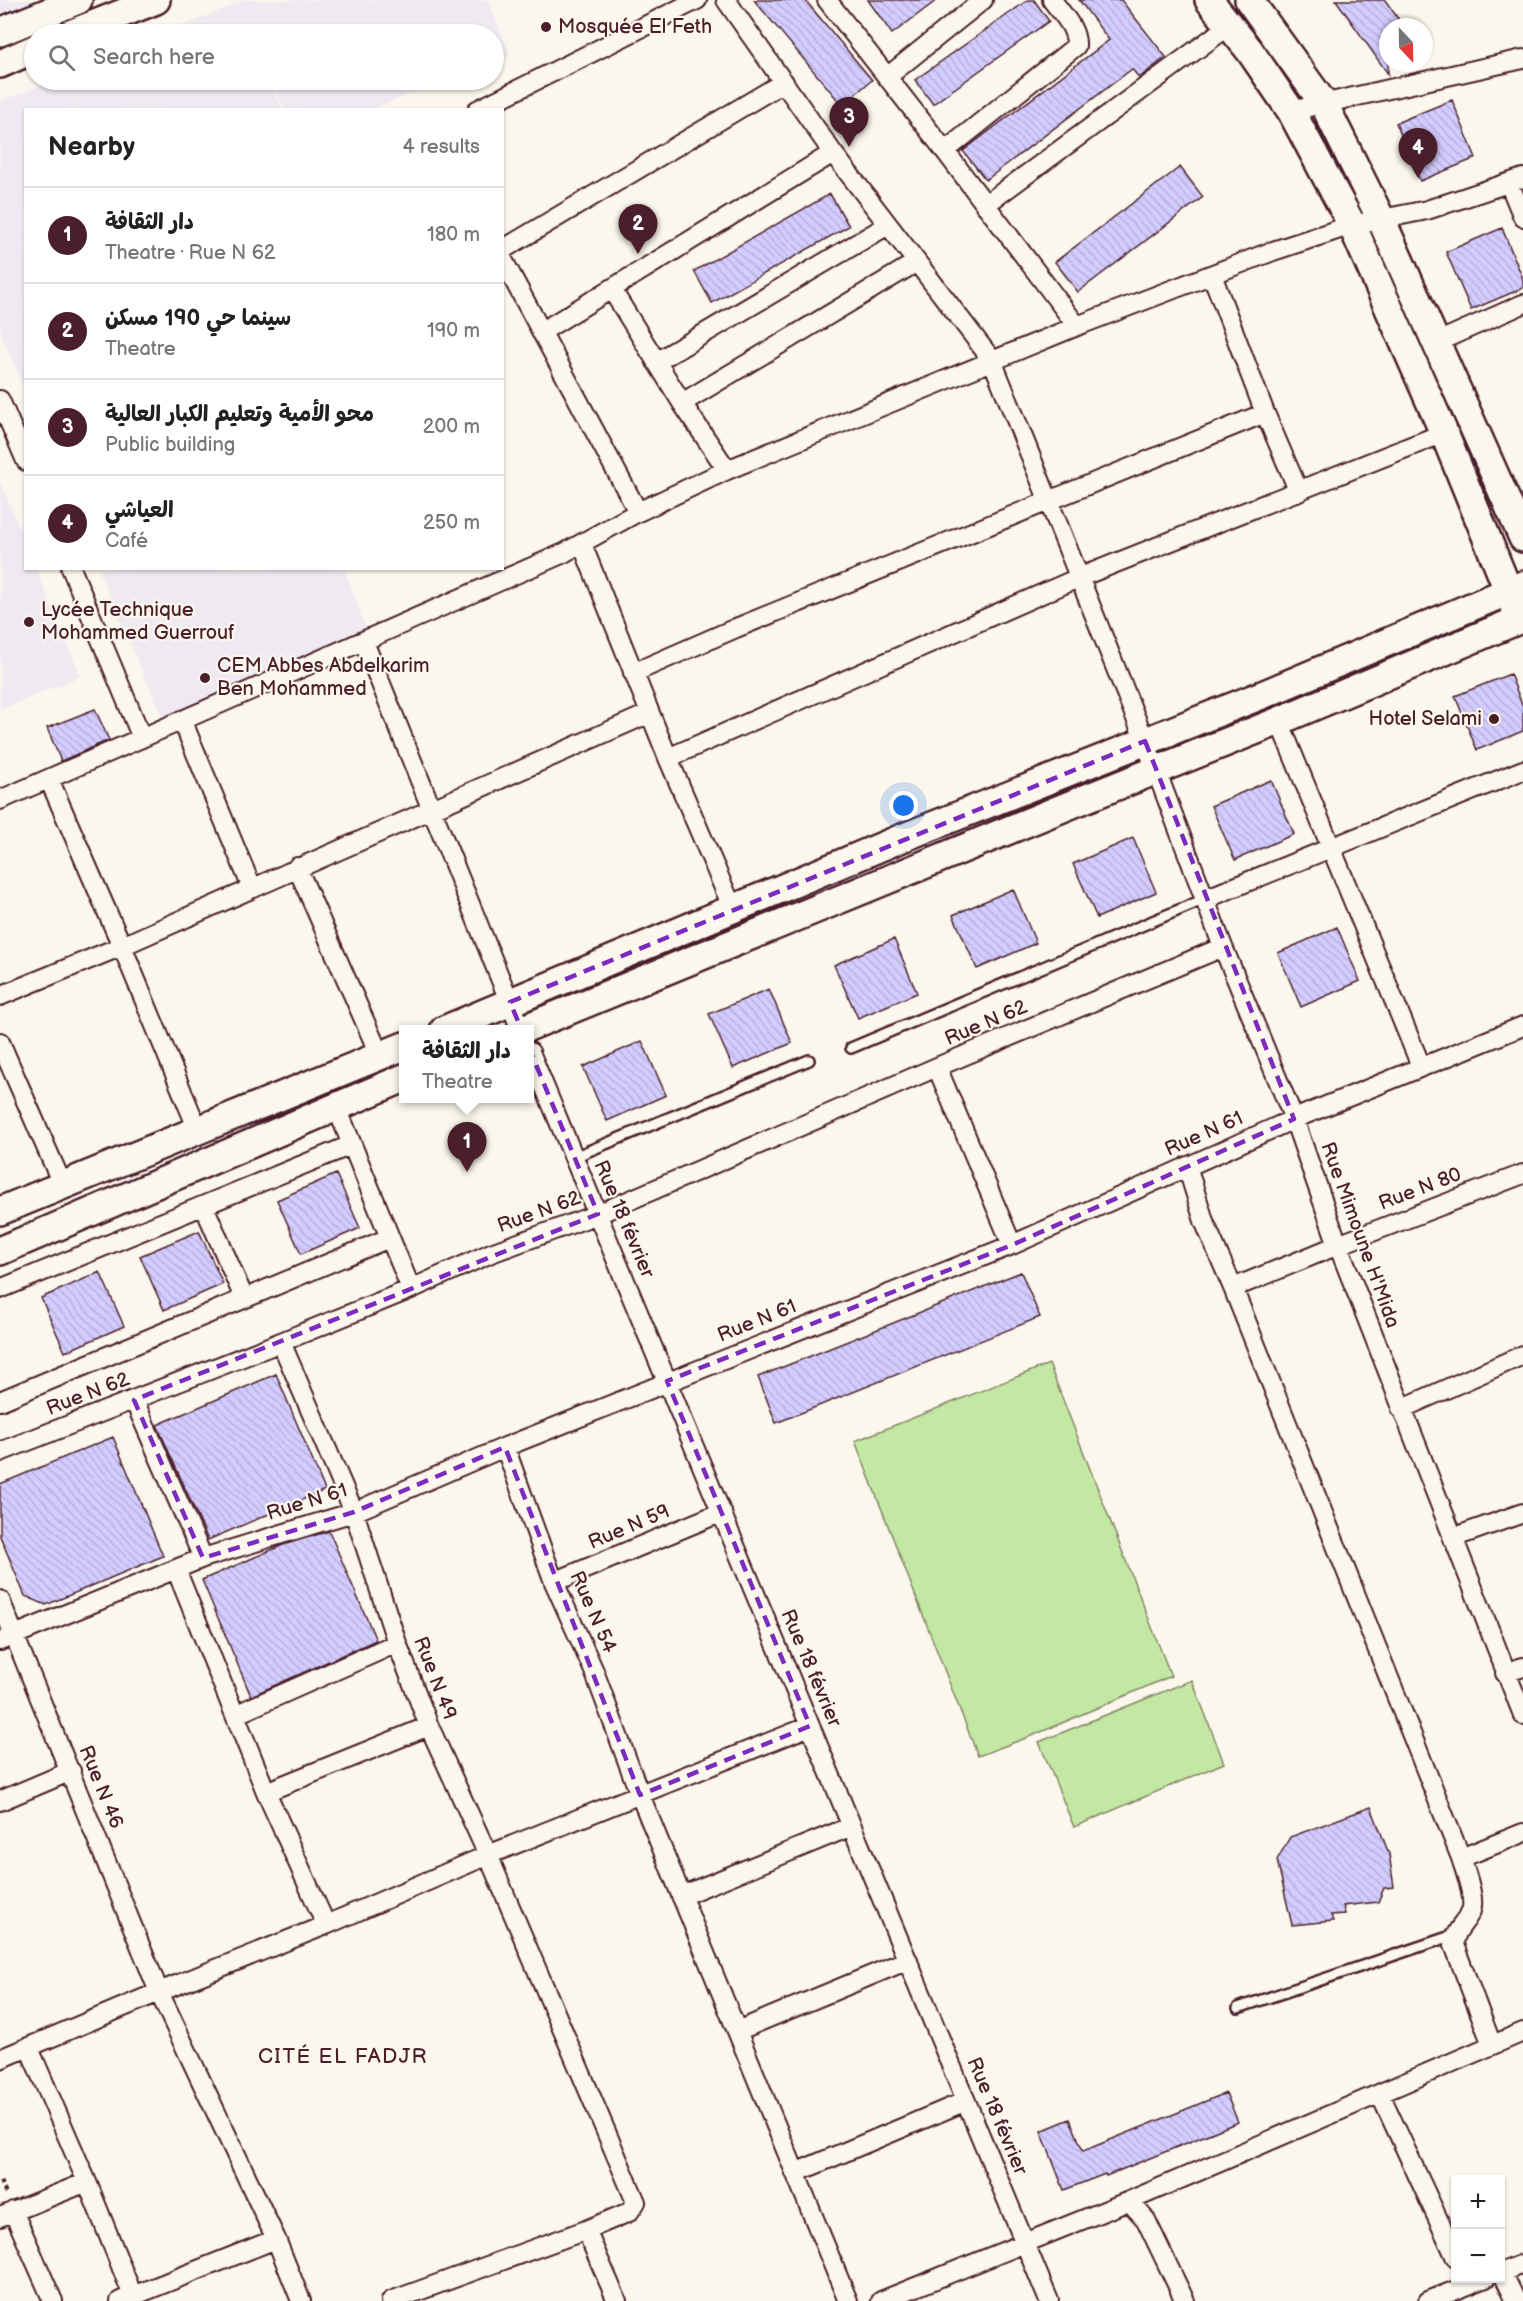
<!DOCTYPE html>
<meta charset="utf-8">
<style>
:root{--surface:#fff;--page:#f2f2f2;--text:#222;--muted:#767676;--line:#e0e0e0;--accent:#4a1f2b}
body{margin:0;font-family:"Balsamiq Sans","Playpen Sans Arabic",sans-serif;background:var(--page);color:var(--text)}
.controls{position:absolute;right:18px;bottom:18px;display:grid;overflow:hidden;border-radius:0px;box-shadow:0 2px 4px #0004}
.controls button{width:54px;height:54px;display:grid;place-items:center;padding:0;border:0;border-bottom:2px solid var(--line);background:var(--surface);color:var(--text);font:30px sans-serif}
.compass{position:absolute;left:1379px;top:18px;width:54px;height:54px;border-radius:50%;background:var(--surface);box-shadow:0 2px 4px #0004;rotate:158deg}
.you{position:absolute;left:904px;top:806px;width:21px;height:21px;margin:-15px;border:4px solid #fff;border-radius:50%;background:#1a73e8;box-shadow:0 0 0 9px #1a73e833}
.badge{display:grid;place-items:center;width:39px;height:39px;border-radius:50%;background:var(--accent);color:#fff;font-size:20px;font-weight:700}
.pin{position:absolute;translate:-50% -50px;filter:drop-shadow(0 2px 3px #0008)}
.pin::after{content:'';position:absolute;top:32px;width:21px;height:18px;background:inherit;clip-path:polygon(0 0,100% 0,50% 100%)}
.popup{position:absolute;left:399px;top:1025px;width:135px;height:78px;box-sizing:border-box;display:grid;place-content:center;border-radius:0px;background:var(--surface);filter:drop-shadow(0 2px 4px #0005);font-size:20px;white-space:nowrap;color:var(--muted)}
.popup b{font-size:22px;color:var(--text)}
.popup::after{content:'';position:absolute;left:50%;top:100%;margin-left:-12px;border:12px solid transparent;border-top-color:var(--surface)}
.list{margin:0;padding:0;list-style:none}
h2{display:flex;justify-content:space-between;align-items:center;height:78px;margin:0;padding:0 24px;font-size:26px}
h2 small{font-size:20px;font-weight:400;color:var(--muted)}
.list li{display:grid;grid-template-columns:39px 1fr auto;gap:18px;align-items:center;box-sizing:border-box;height:96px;padding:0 24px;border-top:2px solid var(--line)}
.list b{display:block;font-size:22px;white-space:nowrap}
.list p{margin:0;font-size:20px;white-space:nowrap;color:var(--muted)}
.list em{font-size:20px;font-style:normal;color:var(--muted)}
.icon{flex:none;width:33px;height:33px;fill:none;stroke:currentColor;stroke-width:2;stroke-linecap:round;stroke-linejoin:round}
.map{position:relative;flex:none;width:1523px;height:2301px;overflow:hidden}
.search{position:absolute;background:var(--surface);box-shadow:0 2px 4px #0004;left:24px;top:24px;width:480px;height:66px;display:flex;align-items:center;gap:15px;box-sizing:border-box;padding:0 21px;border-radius:33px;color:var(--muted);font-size:22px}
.panel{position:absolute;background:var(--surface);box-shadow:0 2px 4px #0004;left:24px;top:108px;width:480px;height:462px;border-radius:0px}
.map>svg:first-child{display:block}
</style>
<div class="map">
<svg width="1523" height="2301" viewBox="0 0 1523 2301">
<defs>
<pattern id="building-back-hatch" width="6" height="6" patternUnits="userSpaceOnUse" patternTransform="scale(1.5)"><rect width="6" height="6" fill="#d3ccfe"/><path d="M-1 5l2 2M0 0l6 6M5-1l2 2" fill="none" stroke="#b7afda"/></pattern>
</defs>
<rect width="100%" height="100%" fill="#fbf7ec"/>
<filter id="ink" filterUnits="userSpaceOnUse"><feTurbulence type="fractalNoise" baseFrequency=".0167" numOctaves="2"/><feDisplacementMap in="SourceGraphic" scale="12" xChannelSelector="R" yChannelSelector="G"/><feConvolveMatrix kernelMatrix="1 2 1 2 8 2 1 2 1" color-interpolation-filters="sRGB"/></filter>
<g filter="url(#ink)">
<path fill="#efeaf1" d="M0 0H53L0 22Z
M245 0H488L511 55 494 62V34H163Z
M56 80H269L282 109 26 110 25 392 0 330V101Z
M271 80H448L370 110 284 109Z
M0 481 25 542 26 568 36 569 81 676 0 710Z
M98 569H345L368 635 163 720Z"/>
<path fill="#c2e8a3" stroke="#868467" stroke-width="1.5" d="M1049 1364 1171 1676 1034 1735 978 1756 855 1441Z
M1192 1680 1224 1763 1074 1827 1039 1742Z"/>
<path fill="url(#building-back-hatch)" stroke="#4a1f2b" stroke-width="1.5" d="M754 0H805L872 80 842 105Z
M868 0H937L892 34Z
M1028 0H1034L1049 21 933 104 915 80Z
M1079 0H1121L1166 57 1139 78 1132 69 986 180 963 151 1109 40Z
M1336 0H1385L1404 27H1388V74Z
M1452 100 1476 158 1420 181 1396 123Z
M1180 167 1203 197 1078 292 1055 262Z
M830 194 849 226 712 303 694 271Z
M1502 228 1523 279V288L1471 310 1446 252Z
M1510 674 1523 707V731L1477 750 1455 696Z
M95 709 109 740 61 761 47 728Z
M1271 780 1294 834 1235 860 1211 806Z
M1133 838 1156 892 1097 918 1073 864Z
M1013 889 1036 943 977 969 953 915Z
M1337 927 1360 981 1301 1007 1278 953Z
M894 939 917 993 858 1018 834 965Z
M769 989 792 1043 733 1068 709 1014Z
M642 1041 666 1095 607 1121 583 1067Z
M336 1174 360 1228 301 1254 277 1200Z
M199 1231 223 1284 164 1310 140 1256Z
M100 1272 124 1326 65 1352 41 1298Z
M1021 1272 1040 1317 776 1423 758 1377Z
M276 1374 325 1490 208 1540 157 1425Z
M113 1437 163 1556 46 1605 25 1596 0 1536V1484Z
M329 1531 376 1640 251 1696 202 1580 283 1545Z
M1371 1807 1389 1854 1394 1887 1384 1888 1378 1902 1343 1906 1345 1914 1331 1915 1333 1921 1292 1925 1277 1860 1290 1837Z
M1226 2093 1238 2122 1106 2176 1105 2174 1064 2190 1041 2131 1070 2119 1083 2151Z"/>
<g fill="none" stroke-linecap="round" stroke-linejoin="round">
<defs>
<path id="lane" d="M851 1048 1205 899
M574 1157 809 1060
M1238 2008 1454 1935"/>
<path id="street" d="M726 0 833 153 992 360 1145 741 1223 947 1294 1119 1338 1245 1523 1715
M827 0 945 151 1077 326
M887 77 983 0
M477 110 697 0
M1291 111 1523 59
M945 151 1076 46C1077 28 1062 14 1052 0
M1509 183 1523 217
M985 205 1230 25
M502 250 784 82
M502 258 638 512
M1212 275 1265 413 1299 492
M612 290 682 403 727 470
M541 332 833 153
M1435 343 1523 304
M656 362 888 225
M0 400 26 461
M682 403 915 263
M582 544 668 758 733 909
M71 568 142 738
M364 642 521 1030
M633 673 736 628 1265 413
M182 720 252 888
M1279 721 1421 1066
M668 758 1078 578 1444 433
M49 779 122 946 198 1130
M0 800 564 553 638 512 727 470 1077 326 1273 251 1352 225 1427 210 1523 178
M297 867 380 1056
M1205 899 1523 770
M0 996 122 946 650 713
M0 1042 63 1186
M530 1052 1049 2301
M937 1067 1012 1245
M337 1108 411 1289
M1187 1166 1204 1221 1233 1288 1461 1858C1465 1871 1476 1899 1471 1911 1465 1925 1455 1928 1454 1945L1492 2045
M204 1206 244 1298
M1233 1288 1338 1245 1523 1174
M0 1289 351 1145
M281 1342 354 1512 397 1643 429 1726 488 1855 636 2202 629 2212 586 2230 391 2301
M134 1400 203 1558
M0 1401 389 1238
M1401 1409 1523 1355
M505 1447 554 1582 594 1671 640 1795 848 2301
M0 1452 281 1342 411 1289 491 1253 598 1214 937 1067 1223 947
M1452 1538 1523 1513
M176 1569 266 1792 326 1925
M554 1582 722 1512
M0 1600 159 1992 276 2239 301 2301
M0 1641 203 1558 354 1512 505 1447 1012 1245 1294 1119 1523 1026
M1505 1673 1523 1667
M237 1714 397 1643
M266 1792 429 1726
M0 1801 71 1771
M1461 1858 1523 1833
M681 1896 852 1826
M737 2031 908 1960
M29 2048 87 2182
M0 2059 159 1992 326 1925 488 1855 810 1726
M1380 2094 1456 2258
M795 2173 966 2101
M1129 2201 1146 2220 1185 2301
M13 2211 53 2301
M0 2217 87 2182 133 2296
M586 2230 617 2301
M1502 2272 1516 2301
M1500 2273 1523 2264
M120 2301 276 2239
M881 2301 1129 2201 1523 2032
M1428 2301 1486 2278"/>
<path id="secondary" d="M1209 0 1250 51 1291 111 1352 225 1444 433 1515 607
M1249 0 1324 104 1381 219 1523 538
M0 32 78 0
M70 34 156 0
M0 64 34 49
M444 1030 902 838 1262 695 1523 585
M521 1030 1082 800 1279 721 1523 618
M0 1211 404 1046
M0 1251 404 1078"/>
</defs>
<use href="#lane" stroke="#4a1f2b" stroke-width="14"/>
<use href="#street" stroke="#4a1f2b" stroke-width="22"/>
<use href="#secondary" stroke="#4a1f2b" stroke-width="32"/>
<path stroke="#4a1f2b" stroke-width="4" stroke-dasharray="4.5 4.5" stroke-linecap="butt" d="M0 2181 6 2194"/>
<use href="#lane" stroke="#fbf7ec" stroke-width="9"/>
<use href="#street" stroke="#fbf7ec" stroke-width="18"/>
<use href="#secondary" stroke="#fbf7ec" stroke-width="27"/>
</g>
</g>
<path fill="none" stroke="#7b2cbf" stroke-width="4.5" stroke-dasharray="12 8" stroke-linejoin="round" d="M1145 741 1294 1119 1012 1245 667 1381 810 1726 640 1795 505 1447 354 1512 203 1558 134 1400 598 1214 510 1002Z"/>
<g fill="#4a1f2b" stroke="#fbf7ec" stroke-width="2">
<circle cx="546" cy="27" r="6"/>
<circle cx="29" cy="622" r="6"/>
<circle cx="205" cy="678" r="6"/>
<circle cx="1494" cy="719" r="6"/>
</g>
<g text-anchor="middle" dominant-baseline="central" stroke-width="4.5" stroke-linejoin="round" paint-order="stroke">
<g font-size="20" fill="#4a1f2b" stroke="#fbf7ec" text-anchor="start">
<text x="558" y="27">Mosquée El Feth</text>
<text x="41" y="610">Lycée Technique<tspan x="41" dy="23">Mohammed Guerrouf</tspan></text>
<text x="217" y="666">CEM Abbes Abdelkarim<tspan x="217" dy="23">Ben Mohammed</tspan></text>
<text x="1482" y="719" text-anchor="end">Hotel Selami</text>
</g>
<g font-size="20" fill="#4a1f2b" stroke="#fbf7ec">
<text transform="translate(986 1023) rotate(-23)">Rue N 62</text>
<text transform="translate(1204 1134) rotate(-24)">Rue N 61</text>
<text transform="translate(1420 1189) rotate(-21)">Rue N 80</text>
<text transform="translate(539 1212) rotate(-20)">Rue N 62</text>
<text transform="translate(624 1219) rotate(67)">Rue 18 février</text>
<text transform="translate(1360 1235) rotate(70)">Rue Mimoune H'Mida</text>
<text transform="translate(757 1321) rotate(-22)">Rue N 61</text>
<text transform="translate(88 1394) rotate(-21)">Rue N 62</text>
<text transform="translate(307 1502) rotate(-17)">Rue N 61</text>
<text transform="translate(629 1527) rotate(-23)">Rue N 59</text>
<text transform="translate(593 1612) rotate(66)">Rue N 54</text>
<text transform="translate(811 1668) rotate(67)">Rue 18 février</text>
<text transform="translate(435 1678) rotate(69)">Rue N 49</text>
<text transform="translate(101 1787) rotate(68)">Rue N 46</text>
<text transform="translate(997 2116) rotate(67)">Rue 18 février</text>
</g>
<g font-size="21" letter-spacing="1.5" fill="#4a1f2b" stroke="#fbf7ec">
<text x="343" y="2056">CITÉ EL FADJR</text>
</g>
</g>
</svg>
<div class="controls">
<button>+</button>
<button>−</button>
</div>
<svg class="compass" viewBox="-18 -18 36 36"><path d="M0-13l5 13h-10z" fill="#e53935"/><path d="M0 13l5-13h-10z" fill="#767676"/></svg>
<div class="you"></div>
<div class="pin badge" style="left:467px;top:1172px">1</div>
<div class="popup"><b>دار الثقافة</b>Theatre</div>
<div class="pin badge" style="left:638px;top:254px">2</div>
<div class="pin badge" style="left:849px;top:147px">3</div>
<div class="pin badge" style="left:1418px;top:178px">4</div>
<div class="search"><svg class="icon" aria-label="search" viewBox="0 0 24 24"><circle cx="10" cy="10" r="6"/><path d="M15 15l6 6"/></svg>Search here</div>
<section class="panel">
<h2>Nearby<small>4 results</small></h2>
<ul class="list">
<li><span class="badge">1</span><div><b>دار الثقافة</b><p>Theatre · Rue N 62</p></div><em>180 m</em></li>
<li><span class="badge">2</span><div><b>سينما حي 190 مسكن</b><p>Theatre</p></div><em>190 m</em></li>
<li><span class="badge">3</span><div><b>محو الأمية وتعليم الكبار العالية</b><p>Public building</p></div><em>200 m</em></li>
<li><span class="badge">4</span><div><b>العياشي</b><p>Café</p></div><em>250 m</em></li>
</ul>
</section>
</div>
